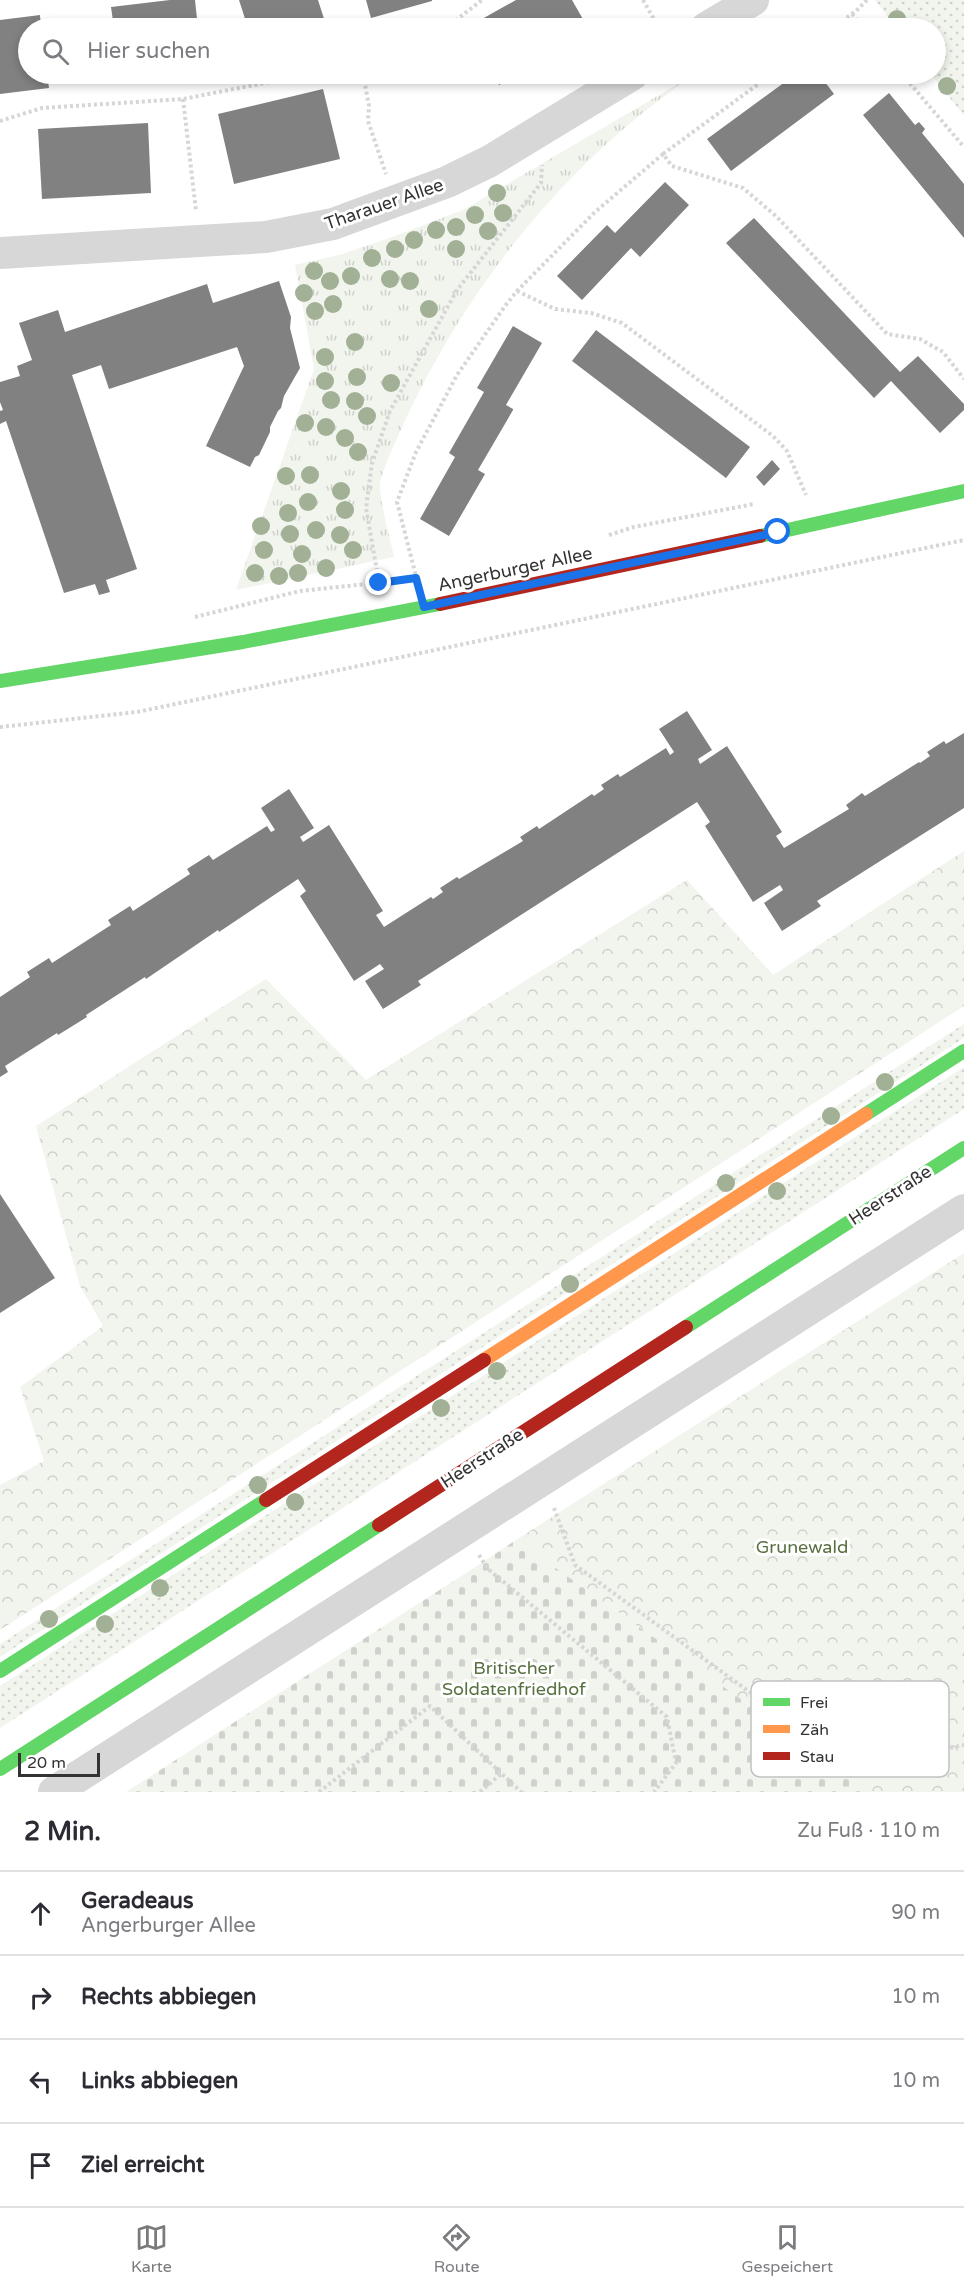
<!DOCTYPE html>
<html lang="de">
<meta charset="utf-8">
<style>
:root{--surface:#fff;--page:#f7f7f7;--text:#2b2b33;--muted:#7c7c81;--line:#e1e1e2;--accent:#7a7a7a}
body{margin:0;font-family:"Varela Round",sans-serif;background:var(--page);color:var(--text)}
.scale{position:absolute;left:18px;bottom:15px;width:82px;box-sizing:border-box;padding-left:6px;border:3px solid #333;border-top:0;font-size:16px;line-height:21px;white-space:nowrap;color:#333;-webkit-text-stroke:4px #fff;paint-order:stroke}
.stop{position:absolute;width:18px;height:18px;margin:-14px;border:4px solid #1a73e8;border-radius:50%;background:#fff}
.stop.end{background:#1a73e8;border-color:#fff;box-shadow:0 2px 6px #0008}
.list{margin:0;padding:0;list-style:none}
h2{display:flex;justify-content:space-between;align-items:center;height:78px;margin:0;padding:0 24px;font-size:26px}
h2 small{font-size:20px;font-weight:400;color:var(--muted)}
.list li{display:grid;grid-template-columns:39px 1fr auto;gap:18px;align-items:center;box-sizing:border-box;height:84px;padding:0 24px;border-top:2px solid var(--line)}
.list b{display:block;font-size:22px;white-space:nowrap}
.list p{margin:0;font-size:20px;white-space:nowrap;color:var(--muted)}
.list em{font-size:20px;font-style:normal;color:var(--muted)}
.icon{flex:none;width:33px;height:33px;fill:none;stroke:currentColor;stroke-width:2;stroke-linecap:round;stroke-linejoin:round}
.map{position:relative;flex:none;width:964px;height:1792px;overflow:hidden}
.search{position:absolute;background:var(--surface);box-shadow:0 3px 9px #0003;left:18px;right:18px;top:18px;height:66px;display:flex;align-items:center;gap:15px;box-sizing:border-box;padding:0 21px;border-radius:33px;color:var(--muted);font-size:22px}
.sheet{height:414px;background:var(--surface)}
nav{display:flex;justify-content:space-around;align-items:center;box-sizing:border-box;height:84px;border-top:2px solid var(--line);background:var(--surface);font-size:16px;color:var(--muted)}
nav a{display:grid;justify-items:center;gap:3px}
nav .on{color:var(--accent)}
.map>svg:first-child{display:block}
</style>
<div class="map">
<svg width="964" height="1792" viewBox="0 0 964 1792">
<defs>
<pattern id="grass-dots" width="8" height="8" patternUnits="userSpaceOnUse" patternTransform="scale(1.5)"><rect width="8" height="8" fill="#f1f5ed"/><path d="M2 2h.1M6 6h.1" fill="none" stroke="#cfd2cc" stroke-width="1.8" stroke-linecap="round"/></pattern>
<pattern id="forest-crowns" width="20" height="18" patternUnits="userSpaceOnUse" patternTransform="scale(1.5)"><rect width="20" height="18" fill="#f1f5ed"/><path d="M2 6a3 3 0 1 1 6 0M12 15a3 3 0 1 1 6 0" fill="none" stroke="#cfd2cc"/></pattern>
<pattern id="cemetery-stones" width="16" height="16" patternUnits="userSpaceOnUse" patternTransform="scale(1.5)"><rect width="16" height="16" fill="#f1f5ed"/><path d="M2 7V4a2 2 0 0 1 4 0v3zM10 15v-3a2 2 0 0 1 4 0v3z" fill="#cfd2cc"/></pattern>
<pattern id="park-tufts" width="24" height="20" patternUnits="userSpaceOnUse" patternTransform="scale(1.5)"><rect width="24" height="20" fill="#f1f5ed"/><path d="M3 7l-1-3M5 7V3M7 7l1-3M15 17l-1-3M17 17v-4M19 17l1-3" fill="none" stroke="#cfd2cc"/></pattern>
</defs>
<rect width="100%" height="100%" fill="#fff"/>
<path fill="url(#grass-dots)" d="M875 0H964V116L931 74H936V28H896Z
M964 1024V1038L0 1657V1644Z
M964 1067V1109L0 1728V1686Z"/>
<path fill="url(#forest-crowns)" d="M964 851V1006L0 1630V1485L44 1461 20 1387 103 1326 80 1286 36 1126 266 979 366 1080 687 880 773 975Z
M964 1253V1792H872L516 1540Z"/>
<path fill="url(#cemetery-stones)" d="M516 1540 872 1792H126L483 1562Z"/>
<path fill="url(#park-tufts)" d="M695 74C571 159 476 274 410 410 404 423 380 473 380 485 380 504 390 537 394 557L236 590 314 369 295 265 343 254 395 236 463 210Z"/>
<path fill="#818181" d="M170 0H195L198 28H114L111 7Z
M239 0H318L327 28H248Z
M366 0H432V1L371 18Z
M516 0H572L588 28H466Z
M40 15 41 28H28V74H47L49 88 0 94V20Z
M119 74H158V75L120 80Z
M492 74H519L499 85Z
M796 74H819L834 94 731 171 707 139Z
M323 89 340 159 234 184 218 114Z
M889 93 915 125 919 122 925 129 922 133 964 184V238L863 115Z
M148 123 151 193 42 199 38 129Z
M665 182 689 205 640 257 631 248 582 300 557 276 607 225 615 233Z
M754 218 900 372 918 356 964 404V410L940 433 891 381 874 398 726 243Z
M279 281 291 317 290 328 300 368 284 396 281 408 278 411 270 427V432L259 455 255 457 250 467 206 446 244 366 237 347 109 389 101 365 72 375 137 569 106 580 110 592 99 595 95 584 64 593 6 421 0 424V411L3 410 0 402V382L20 376 17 366 32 360 19 323 58 310 65 332 207 284 213 303Z
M513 326 542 343 506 405 513 409V410L478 470 485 474 449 536 420 519 455 457 449 453 484 392 477 388Z
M596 330 750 447 726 478 572 361Z
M772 460 780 469 764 486 756 477Z
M687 711 712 750 698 759 700 764 727 746 782 832 776 836 784 848 849 809 846 805 862 793 865 796 919 762 920 763 930 756 927 752 944 741 946 744 964 733V808L817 901 821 906 782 931 764 903 783 890 780 885 753 902 705 826 710 822 697 802 418 981 421 985 383 1009 365 981 384 969 380 964 354 981 300 896 306 891 298 879 219 932 218 930 146 979 145 977 86 1015 87 1017 58 1035 57 1033 5 1066 8 1072 0 1077V997L30 977 27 972 49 958 52 963 111 925 108 920 130 906 133 911 190 874 187 869 209 855 213 860 267 826 271 832 275 830 261 808 289 789 314 828 300 837 303 842 329 825 383 911 376 915 384 927 431 897 433 899 443 892 440 888 457 877 459 879 523 841 520 837 537 826 539 829 592 794 594 796 604 789 601 785 618 774 620 777 666 748 670 755 674 752 659 729Z
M0 1194 55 1278 0 1313Z"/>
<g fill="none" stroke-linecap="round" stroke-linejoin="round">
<path stroke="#d6d6d6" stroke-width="4" stroke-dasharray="3 3" stroke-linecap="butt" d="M643 0 659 28
M852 14 865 28
M446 28 482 0
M832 28 856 11 867 0
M363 74 369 106 368 121 386 174
M902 74 964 147
M183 99 196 211
M0 121 42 108 183 99 311 74
M663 154 772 74
M517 291 555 309 591 313 622 323 773 436 787 451 806 495
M609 535 634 527 754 504
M417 580 397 502 416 452 457 375 505 306 517 291 595 212 663 154 672 166 743 188 776 216 887 334 920 339 943 352 964 379
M379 583 366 508 372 463 390 411 457 290 541 183 542 165
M195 617 300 591 385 582
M0 727 137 712 964 540
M554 1508 575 1565 854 1768 964 1745
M479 1555 488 1569 667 1717 676 1763 654 1792
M319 1792 430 1706 521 1792
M480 1792 501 1774"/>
<path stroke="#d7d7d7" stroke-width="32" d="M706 28 753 0
M0 253 266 237 333 224 447 182 490 161 633 74
M54 1792 964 1210"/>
<path stroke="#63d668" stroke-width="14" d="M760 536 964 491
M0 681 243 642 440 604
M866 1114 964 1051
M686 1327 964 1148
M0 1671 266 1500
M0 1769 379 1525"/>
<path stroke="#ff974d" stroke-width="14" d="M484 1360 866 1114"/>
<path stroke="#b3261e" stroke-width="14" d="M440 604 760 536
M266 1500 484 1360
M379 1525 686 1327"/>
</g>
<g fill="#a2b095">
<circle cx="897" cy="19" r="9"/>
<circle cx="947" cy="86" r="9"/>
<circle cx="497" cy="193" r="9"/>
<circle cx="503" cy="213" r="9"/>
<circle cx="475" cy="215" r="9"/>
<circle cx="456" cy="227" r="9"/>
<circle cx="436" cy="230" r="9"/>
<circle cx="488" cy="231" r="9"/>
<circle cx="414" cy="240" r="9"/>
<circle cx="395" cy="249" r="9"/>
<circle cx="456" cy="249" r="9"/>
<circle cx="372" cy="258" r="9"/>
<circle cx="314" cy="271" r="9"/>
<circle cx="351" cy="276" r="9"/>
<circle cx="390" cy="279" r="9"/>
<circle cx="330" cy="281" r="9"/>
<circle cx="410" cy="281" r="9"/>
<circle cx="304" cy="293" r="9"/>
<circle cx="333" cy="304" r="9"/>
<circle cx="429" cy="309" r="9"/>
<circle cx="315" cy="311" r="9"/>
<circle cx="355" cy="342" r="9"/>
<circle cx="325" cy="357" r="9"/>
<circle cx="357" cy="377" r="9"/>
<circle cx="325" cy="381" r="9"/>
<circle cx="391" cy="383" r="9"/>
<circle cx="331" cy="400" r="9"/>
<circle cx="355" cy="401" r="9"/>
<circle cx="367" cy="416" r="9"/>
<circle cx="305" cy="423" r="9"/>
<circle cx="326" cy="427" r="9"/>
<circle cx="345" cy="438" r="9"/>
<circle cx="358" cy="452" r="9"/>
<circle cx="310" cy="475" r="9"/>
<circle cx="286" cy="476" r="9"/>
<circle cx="341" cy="491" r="9"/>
<circle cx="308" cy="502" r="9"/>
<circle cx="345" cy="510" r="9"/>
<circle cx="288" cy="513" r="9"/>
<circle cx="261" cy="526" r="9"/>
<circle cx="316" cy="530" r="9"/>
<circle cx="290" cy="534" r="9"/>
<circle cx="340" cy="535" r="9"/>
<circle cx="264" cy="550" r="9"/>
<circle cx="353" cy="550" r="9"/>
<circle cx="302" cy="554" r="9"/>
<circle cx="326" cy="568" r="9"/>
<circle cx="255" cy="573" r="9"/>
<circle cx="298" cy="573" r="9"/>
<circle cx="279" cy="576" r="9"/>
<circle cx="885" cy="1082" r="9"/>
<circle cx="831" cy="1116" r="9"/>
<circle cx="726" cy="1183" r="9"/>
<circle cx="777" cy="1191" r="9"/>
<circle cx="570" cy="1284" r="9"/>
<circle cx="497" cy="1371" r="9"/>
<circle cx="441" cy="1408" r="9"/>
<circle cx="258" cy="1485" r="9"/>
<circle cx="295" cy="1502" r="9"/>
<circle cx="160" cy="1588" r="9"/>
<circle cx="49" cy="1619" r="9"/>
<circle cx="105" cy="1624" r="9"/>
</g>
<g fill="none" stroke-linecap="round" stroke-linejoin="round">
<path stroke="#1a73e8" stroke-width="8" d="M379 583 416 578 424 607 778 532"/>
</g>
<g text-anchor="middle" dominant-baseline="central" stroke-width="6" stroke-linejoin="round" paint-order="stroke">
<g font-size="18" fill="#333" stroke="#fff">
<text transform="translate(384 204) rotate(-19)">Tharauer Allee</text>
<text transform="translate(515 569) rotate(-12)">Angerburger Allee</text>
<text transform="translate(890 1195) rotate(-33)">Heerstraße</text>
<text transform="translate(482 1458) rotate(-33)">Heerstraße</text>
</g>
<g font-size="18" fill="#56703f" stroke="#fff">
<text x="802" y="1547">Grunewald</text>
<text x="514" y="1668">Britischer<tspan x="514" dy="21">Soldatenfriedhof</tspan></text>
</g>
</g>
<rect x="751" y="1681" width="198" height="96" rx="9" fill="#fff" stroke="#c2c2c2" stroke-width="1.5"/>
<rect x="763" y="1698" width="27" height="8" fill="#63d668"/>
<rect x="763" y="1725" width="27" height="8" fill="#ff974d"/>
<rect x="763" y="1752" width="27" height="8" fill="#b3261e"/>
<g font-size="16" fill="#333">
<text x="800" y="1708">Frei</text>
<text x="800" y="1735">Zäh</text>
<text x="800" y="1762">Stau</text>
</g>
</svg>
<div class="scale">20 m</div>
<div class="stop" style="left:778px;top:532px"></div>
<div class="stop end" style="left:379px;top:583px"></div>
<div class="search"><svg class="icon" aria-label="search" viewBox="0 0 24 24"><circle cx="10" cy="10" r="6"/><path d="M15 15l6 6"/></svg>Hier suchen</div>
</div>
<section class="sheet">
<h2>2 Min.<small>Zu Fuß · 110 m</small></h2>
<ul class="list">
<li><svg class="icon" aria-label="ahead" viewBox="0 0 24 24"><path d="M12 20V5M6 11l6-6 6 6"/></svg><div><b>Geradeaus</b><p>Angerburger Allee</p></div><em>90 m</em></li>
<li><svg class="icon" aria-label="right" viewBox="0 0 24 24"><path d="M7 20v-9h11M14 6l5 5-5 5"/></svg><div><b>Rechts abbiegen</b></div><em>10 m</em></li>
<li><svg class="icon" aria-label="left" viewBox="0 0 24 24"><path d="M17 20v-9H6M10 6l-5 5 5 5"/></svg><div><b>Links abbiegen</b></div><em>10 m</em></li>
<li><svg class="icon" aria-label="arrive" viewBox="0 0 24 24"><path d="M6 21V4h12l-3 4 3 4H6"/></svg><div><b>Ziel erreicht</b></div></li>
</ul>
</section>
<nav>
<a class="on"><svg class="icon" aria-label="map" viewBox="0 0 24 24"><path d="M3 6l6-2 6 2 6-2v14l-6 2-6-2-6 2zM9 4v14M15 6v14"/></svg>Karte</a>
<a><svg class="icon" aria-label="directions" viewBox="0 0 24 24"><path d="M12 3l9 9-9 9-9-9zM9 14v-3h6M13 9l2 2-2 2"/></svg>Route</a>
<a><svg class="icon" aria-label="saved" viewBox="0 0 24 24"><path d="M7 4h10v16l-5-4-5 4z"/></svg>Gespeichert</a>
</nav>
